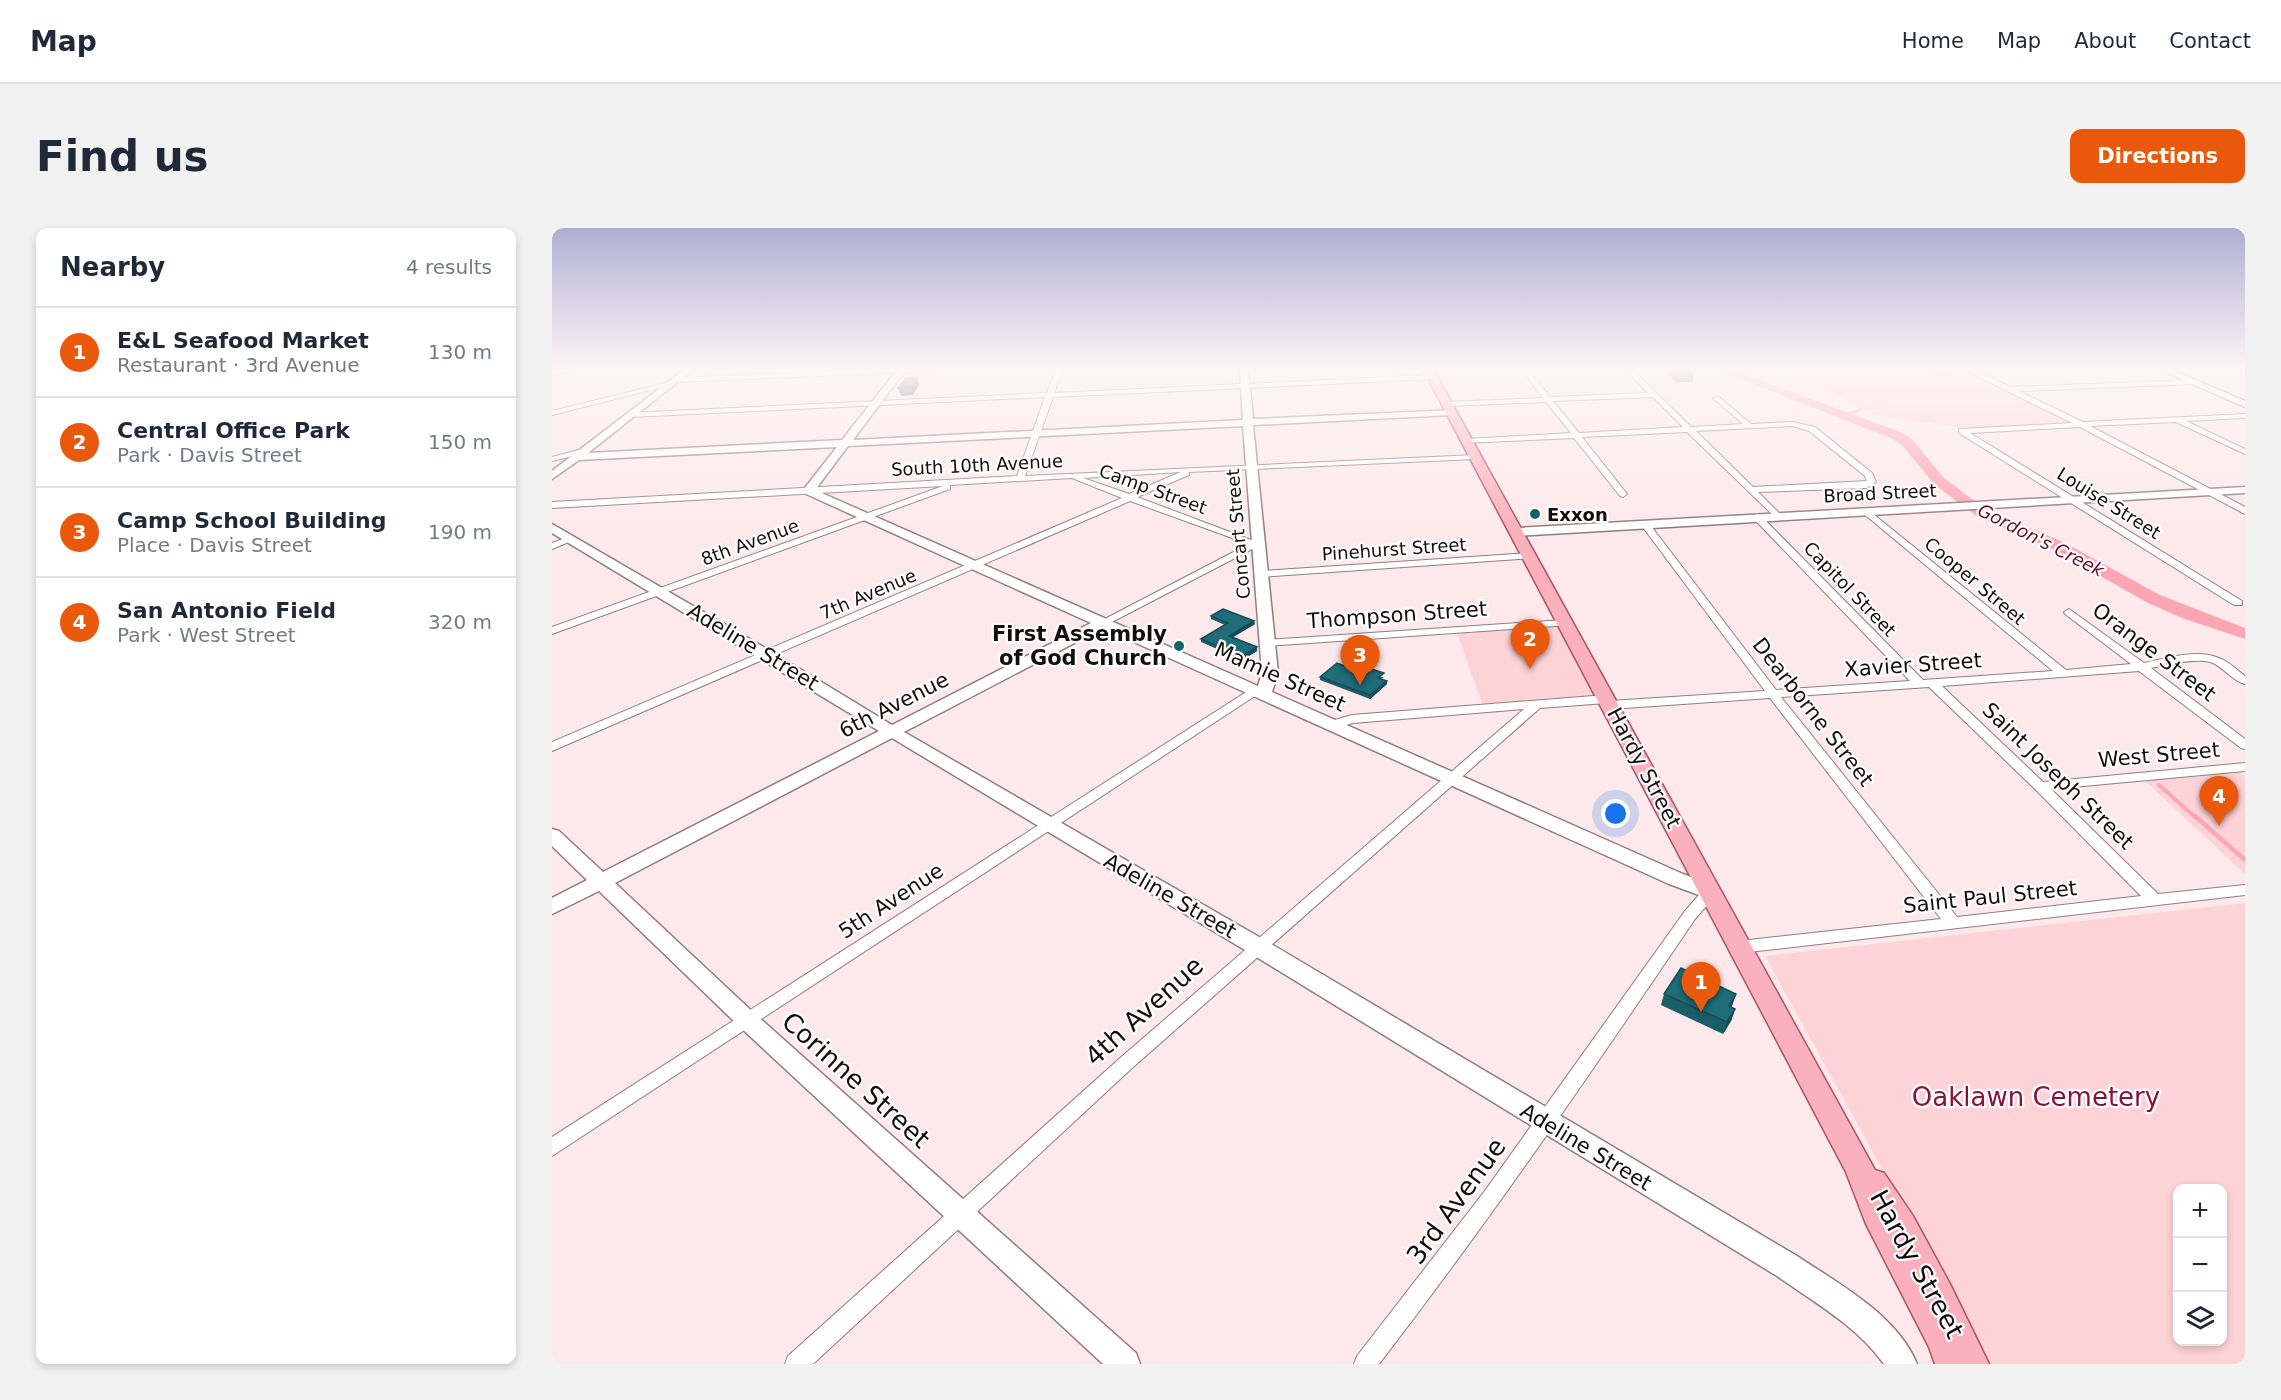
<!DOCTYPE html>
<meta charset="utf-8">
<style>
:root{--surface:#fff;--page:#f2f2f3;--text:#1f2937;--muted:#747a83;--line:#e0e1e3;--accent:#ea580c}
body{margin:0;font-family:"DejaVu Sans",sans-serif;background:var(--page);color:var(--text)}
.controls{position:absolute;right:18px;bottom:18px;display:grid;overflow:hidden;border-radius:12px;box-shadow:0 3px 9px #0003}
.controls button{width:54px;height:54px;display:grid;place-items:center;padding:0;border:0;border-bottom:2px solid var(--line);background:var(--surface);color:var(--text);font:30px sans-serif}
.you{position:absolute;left:1064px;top:586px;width:21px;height:21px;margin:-15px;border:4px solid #fff;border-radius:50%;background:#1a73e8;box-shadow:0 0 0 9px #1a73e833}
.badge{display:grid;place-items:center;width:39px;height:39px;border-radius:50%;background:var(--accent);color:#fff;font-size:20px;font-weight:700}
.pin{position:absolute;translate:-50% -50px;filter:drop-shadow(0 2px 3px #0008)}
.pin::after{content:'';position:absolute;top:32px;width:21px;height:18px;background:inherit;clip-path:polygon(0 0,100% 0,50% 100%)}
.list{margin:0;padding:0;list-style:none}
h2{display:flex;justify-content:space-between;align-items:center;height:78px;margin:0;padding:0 24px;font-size:26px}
h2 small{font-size:20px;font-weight:400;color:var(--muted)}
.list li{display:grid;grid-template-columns:39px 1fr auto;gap:18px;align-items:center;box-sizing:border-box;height:90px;padding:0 24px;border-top:2px solid var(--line)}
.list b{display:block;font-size:22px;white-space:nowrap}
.list p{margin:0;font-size:20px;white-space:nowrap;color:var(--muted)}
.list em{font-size:20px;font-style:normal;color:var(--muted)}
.icon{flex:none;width:33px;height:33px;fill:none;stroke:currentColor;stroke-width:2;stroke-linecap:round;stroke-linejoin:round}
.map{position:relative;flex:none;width:1693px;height:1136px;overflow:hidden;border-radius:12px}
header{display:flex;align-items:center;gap:36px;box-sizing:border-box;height:84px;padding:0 30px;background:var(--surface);border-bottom:2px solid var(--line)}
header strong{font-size:28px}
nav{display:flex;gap:33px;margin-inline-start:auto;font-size:21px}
.intro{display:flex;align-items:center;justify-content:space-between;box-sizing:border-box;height:144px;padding:0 36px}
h1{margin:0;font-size:42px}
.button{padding:15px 27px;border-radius:12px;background:var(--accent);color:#fff;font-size:21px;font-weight:700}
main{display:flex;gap:36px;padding:0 36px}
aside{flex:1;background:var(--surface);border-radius:12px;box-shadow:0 3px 9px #0003}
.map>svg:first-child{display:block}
</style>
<header>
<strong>Map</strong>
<nav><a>Home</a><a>Map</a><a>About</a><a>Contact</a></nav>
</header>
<div class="intro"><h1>Find us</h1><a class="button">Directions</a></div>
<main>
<aside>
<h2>Nearby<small>4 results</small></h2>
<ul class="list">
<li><span class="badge">1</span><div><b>E&amp;L Seafood Market</b><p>Restaurant · 3rd Avenue</p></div><em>130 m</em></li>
<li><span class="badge">2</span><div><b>Central Office Park</b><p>Park · Davis Street</p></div><em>150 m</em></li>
<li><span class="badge">3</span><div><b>Camp School Building</b><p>Place · Davis Street</p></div><em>190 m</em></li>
<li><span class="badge">4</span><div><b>San Antonio Field</b><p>Park · West Street</p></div><em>320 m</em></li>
</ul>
</aside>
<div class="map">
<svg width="1693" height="1136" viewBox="0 0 1693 1136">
<rect width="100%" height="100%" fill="#fde9eb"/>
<path fill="#fed3d8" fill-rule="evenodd" d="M1398 145 1470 170 1515 194 1412 200 1344 190 1323 186 1304 178 1260 151Z
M1013 395 1054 471 932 481 904 402Z
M1682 540 1693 549V646L1588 548Z
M1693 675V1136H1437L1213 728ZM1626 960H1670V1114H1626Z"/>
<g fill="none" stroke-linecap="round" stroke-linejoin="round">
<path stroke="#fba6b2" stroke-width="2" d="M1293 187 1310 181"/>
<path stroke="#fba6b2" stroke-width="4" d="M1607 557 1644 590"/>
<path stroke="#fba6b2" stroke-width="4.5" d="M1643 588 1693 632"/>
<path fill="#fba6b2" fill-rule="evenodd" d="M1163 141H1178L1351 205 1360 211 1392 250 1436 283 1511 314 1608 367 1693 400V411L1630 390 1596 375 1499 320 1426 289 1382 256 1350 217 1341 211Z"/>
<defs>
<path id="street" d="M14 141H25L0 148V144Z
M342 141H389L386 143 122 154V156L0 187V183L122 153 124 150Z
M504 141H510L502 165 881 147 884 149 881 151 501 169 473 248 924 227 928 229 924 231 637 244V247L585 269 710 316 556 396H548L547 394 697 316 578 273 0 523V514L570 270 520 250 398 257V261L0 406V399L391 258 0 280V274L465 248 493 169 79 189 75 187 76 185 495 165ZM629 244 577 266 531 250Z
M969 141H975L998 169 1096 165 1073 141H1080L1139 199 1191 196 1161 170 1167 169 1199 196 1241 194 1263 199 1320 245 1324 254 1315 260 1206 264 1228 286 1229 288 1225 291 1135 204 1030 209 1075 266 1071 269 1068 268 1022 210 912 215 911 213 915 211 1019 205 994 174 895 178 891 176 895 174 991 170ZM1101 169 1131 199 1027 205 1001 173ZM1241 198 1257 203 1313 248 1315 253 1201 259 1144 203Z
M1411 141H1419L1459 159 1642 152 1645 154 1642 156 1467 163 1531 194 1693 186V190L1634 193 1693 221V226L1624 194 1538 198 1693 279V286L1528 199 1418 205 1690 373V377H1682L1407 205V201H1410L1520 195Z
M34 220 38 222 37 224 0 233V229Z
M1315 281 1514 442 1579 436 1513 386 1512 384 1517 381 1592 435C1615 430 1646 420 1669 431 1677 434 1685 442 1693 448V456C1681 453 1673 441 1661 435 1646 429 1615 437 1599 440L1693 511V521L1689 520 1587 443 1390 458 1491 554 1693 535V543L1499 561 1606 666 1693 657V667L1188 725 1182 723 1180 719 1182 715 1188 713 1389 691 1218 470 1058 481 1054 480 1052 477 1054 475 988 480 579 841 261 1136H233L236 1128 567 831 972 481 801 495 780 501 776 500 774 497 776 494 800 487 1054 467 1058 468 1060 471 1058 473 1213 463 1090 298V294H1096L1224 462 1358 453 1202 291 1201 289 1205 286 1208 287 1371 452 1501 443 1312 286V282ZM1377 459 1483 561 1589 668 1405 689 1229 469Z
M16 309 24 311 0 321V315Z
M977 325 982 328 980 330 709 349 704 346 709 343Z
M1013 392 1017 393V397L715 418 709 415 715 412Z
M702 459 706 460 708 463 706 466 0 928V909Z
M1158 659 1163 660 1166 664 1163 668 1143 691C1041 842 938 992 827 1136H802L805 1128 932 964 1133 683 1153 660Z"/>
<path id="secondary" d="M133 141H142L36 225 290 212 346 141H354L301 212 691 192 688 141H696L701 191 903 182V186L900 187 701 197 726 445 720 464 1131 646 1165 659 1168 664 1165 669 1158 671 1117 656 551 400 352 504 714 713 1245 1028C1287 1056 1345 1087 1365 1136H1332C1305 1098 1262 1074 1225 1048L698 725 340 510 63 655 204 787 584 1125 588 1136H551L188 799 47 663 0 686V670L35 652 0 618V601L7 603 51 644 327 503 0 305V296L220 424 340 497 539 395 252 265V261L285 219 27 232 0 251V243ZM691 198 710 445 706 458 263 262 296 218Z
M1606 141H1617L1693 173V179Z
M1693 259V265L964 308 958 304 964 300Z"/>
<path id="primary" d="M871 141H881L1323 942 1332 945 1361 988 1398 1056 1437 1136H1383L1377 1119 1314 996 1294 944Z"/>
</defs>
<use href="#street" stroke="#8f7d7f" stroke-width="2"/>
<use href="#secondary" stroke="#8f7d7f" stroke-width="3"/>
<use href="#primary" stroke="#a85463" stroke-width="3"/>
<use href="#street" fill="#fff" fill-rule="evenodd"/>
<use href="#secondary" fill="#fff" fill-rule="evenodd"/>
<use href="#primary" fill="#fab0bd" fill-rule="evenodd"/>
</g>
<path fill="#1a5e68" d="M1113 141H1139L1142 144 1141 154H1125L1112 142Z
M365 149 367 157 361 167 349 168 346 160Z
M659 388 703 396 681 409 705 419V423L690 432 649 414V411L673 397 659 391Z
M768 449H832L829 451 835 456 818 471 768 452Z
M1112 766H1184L1179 780 1183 781 1179 793 1171 806 1109 777Z"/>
<path fill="#154c55" d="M365 149 367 157 361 167 358 159Z
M702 393 703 396 678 411 677 408Z
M705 419V423L690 432V428Z
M835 453V456L818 471V467Z
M1184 766 1180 778 1173 790 1177 778Z
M1183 781 1179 793 1171 806 1175 794Z"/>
<path fill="#1e6d79" stroke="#154c55" stroke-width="1.5" d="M1123 141H1139L1142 144 1127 145Z
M365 149 358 159 346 160 354 150Z
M671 381 702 393 677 408 705 419 690 428 649 411 676 395 659 388Z
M798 434 832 445 826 450 835 453 818 467 768 449 785 435 793 438Z
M1129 740 1184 766 1177 778 1183 781 1175 794 1112 766Z"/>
<linearGradient id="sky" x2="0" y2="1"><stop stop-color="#afaed2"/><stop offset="0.47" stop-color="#fef5f6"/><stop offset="1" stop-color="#fef5f6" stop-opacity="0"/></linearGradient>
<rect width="1693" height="300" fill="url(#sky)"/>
<g fill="#15616d" stroke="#fff" stroke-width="2">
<circle cx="983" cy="286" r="6"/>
<circle cx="627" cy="418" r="6"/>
</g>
<g text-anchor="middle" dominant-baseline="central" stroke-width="4.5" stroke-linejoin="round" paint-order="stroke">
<g font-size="18" fill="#140d0e" stroke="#fff">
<text transform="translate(425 237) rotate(-3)">South 10th Avenue</text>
<text transform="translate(601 261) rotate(20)">Camp Street</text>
<text transform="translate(1328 265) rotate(-3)">Broad Street</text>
<text transform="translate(1557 275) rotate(32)">Louise Street</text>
<text transform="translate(686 306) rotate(-95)">Concart Street</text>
<text transform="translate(198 314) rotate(-20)">8th Avenue</text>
<text transform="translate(842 321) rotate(-4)">Pinehurst Street</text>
<text transform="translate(1423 353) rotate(40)">Cooper Street</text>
<text transform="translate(1298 361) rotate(46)">Capitol Street</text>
<text transform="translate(316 366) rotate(-23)">7th Avenue</text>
</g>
<g font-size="18" font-weight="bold" fill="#140d0e" stroke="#fff" text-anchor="start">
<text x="995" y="286">Exxon</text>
</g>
<g font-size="18" font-style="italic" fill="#670a27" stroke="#fff">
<text transform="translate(1489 312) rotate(27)">Gordon's Creek</text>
</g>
<g font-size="21" fill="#140d0e" stroke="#fff">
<text transform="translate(845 387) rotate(-4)">Thompson Street</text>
<text transform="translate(201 419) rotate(31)">Adeline Street</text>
<text transform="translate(1602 424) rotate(37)">Orange Street</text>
<text transform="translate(1361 437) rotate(-4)">Xavier Street</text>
<text transform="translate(728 449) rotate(24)">Mamie Street</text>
<text transform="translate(342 477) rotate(-27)">6th Avenue</text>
<text transform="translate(1261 484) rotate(52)">Dearborne Street</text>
<text transform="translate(1607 527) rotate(-5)">West Street</text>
<text transform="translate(1092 540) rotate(62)">Hardy Street</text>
<text transform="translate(1506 548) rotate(44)">Saint Joseph Street</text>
<text transform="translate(618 668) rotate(30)">Adeline Street</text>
<text transform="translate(1438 669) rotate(-6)">Saint Paul Street</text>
<text transform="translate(339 673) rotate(-33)">5th Avenue</text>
<text transform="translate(1034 919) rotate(31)">Adeline Street</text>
</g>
<g font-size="21" font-weight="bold" fill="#140d0e" stroke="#fff" text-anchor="end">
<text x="615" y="406">First Assembly<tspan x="615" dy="24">of God Church</tspan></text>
</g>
<g font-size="26" fill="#140d0e" stroke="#fff">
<text transform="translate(592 783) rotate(-42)">4th Avenue</text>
<text transform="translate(304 852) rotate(42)">Corinne Street</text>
<text transform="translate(904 973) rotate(-54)">3rd Avenue</text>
<text transform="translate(1365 1036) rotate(61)">Hardy Street</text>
</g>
<g font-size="26" fill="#8c1038" stroke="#fff">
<text x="1484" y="869">Oaklawn Cemetery</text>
</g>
</g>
</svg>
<div class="controls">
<button>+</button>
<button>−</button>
<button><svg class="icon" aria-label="layers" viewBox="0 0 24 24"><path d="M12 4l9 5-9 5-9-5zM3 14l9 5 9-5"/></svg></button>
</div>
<div class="you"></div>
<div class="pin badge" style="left:1149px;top:784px">1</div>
<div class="pin badge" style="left:978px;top:441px">2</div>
<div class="pin badge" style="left:808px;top:457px">3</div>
<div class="pin badge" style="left:1667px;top:598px">4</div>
</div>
</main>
